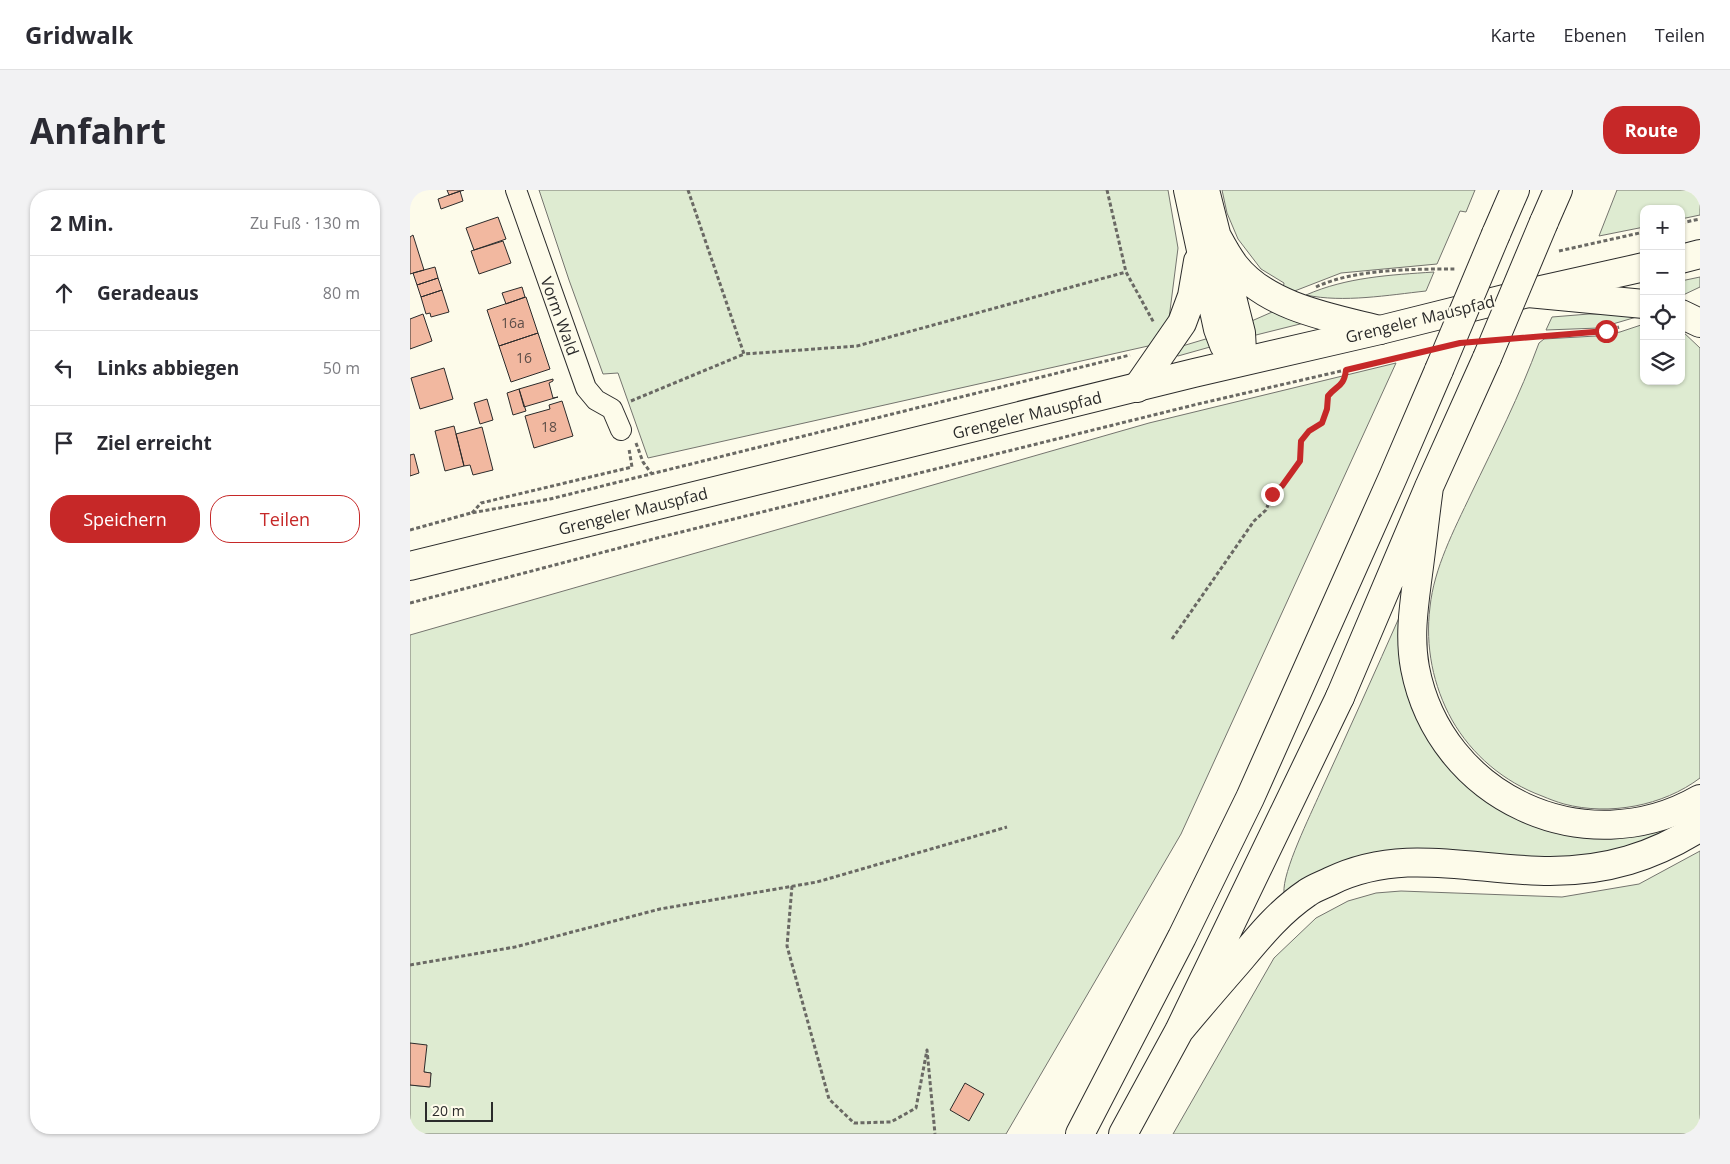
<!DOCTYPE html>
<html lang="de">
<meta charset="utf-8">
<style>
:root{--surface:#fff;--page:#f2f2f3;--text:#2b2b33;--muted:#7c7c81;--line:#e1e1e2;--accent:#c62828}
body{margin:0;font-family:"Open Sans",sans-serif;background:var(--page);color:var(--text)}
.controls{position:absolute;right:15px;top:15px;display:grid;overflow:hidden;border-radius:10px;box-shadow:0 1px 4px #0004}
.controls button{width:45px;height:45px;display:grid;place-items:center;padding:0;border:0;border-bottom:1px solid var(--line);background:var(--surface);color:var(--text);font:25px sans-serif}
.scale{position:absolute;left:15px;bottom:12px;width:68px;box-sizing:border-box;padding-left:5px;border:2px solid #2b2b2b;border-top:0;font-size:14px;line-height:18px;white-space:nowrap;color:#2b2b2b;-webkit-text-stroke:4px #fdfbea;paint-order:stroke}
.stop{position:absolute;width:15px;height:15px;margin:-11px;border:4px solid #c62828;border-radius:50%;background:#fff}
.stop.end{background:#c62828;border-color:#fff;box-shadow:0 1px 5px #0008}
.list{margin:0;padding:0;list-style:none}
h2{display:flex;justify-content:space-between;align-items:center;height:65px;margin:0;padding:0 20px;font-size:21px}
h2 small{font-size:16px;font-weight:400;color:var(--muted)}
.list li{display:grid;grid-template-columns:32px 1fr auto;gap:15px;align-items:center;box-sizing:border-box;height:75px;padding:0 20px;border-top:1px solid var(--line)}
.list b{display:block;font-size:19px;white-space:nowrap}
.list em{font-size:16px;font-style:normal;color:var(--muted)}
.actions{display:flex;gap:10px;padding:15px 20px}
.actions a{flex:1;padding:11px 0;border:1px solid var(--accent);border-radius:20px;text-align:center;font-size:18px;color:var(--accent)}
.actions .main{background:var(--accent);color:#fff}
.icon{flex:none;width:28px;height:28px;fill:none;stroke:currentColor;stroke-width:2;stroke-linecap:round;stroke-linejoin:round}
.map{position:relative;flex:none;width:1290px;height:944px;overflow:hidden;border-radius:20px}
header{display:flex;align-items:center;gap:30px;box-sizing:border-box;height:70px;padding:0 25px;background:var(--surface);border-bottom:1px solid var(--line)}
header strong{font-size:24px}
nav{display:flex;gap:28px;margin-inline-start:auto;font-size:18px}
.intro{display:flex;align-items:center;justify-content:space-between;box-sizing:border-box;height:120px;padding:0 30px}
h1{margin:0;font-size:35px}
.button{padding:12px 22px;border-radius:20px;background:var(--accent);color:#fff;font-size:18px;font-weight:700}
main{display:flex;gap:30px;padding:0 30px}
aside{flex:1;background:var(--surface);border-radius:20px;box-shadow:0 1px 4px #0004}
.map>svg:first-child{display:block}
</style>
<header>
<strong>Gridwalk</strong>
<nav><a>Karte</a><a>Ebenen</a><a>Teilen</a></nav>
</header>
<div class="intro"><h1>Anfahrt</h1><a class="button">Route</a></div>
<main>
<aside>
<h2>2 Min.<small>Zu Fuß · 130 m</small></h2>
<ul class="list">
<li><svg class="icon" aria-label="ahead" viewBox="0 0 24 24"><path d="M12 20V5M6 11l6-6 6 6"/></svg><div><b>Geradeaus</b></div><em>80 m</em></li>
<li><svg class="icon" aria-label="left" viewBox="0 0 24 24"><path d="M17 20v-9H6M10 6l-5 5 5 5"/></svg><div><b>Links abbiegen</b></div><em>50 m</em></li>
<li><svg class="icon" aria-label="arrive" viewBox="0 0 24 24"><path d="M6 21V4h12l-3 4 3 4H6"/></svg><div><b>Ziel erreicht</b></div></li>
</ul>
<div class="actions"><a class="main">Speichern</a><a>Teilen</a></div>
</aside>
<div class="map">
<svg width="1290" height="944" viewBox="0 0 1290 944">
<rect width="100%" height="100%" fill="#fdfbea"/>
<path fill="#deebd1" stroke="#74746e" d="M129 0H758L768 58 756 152 238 268 208 183 193 184 159 90Z
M812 0H1065L1056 22 1050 21 1027 74 931 83 882 102 873 99 874 93 851 79 828 49 817 23Z
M1207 0H1290V25L1271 29V19H1234V37L1189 46Z
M1024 82 1016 101C979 105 933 113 896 105 937 87 980 85 1024 82Z
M1290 87V97L1271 106V91Z
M869 119 902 131 842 146 837 133Z
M1179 124H1203L1230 126 1189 138 1136 140 1142 127Z
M1234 134V191H1271V140L1290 158V588C1253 616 1199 626 1154 614 1147 612 1139 609 1132 606 1094 592 1062 565 1042 530 1023 496 1015 456 1020 417 1024 378 1044 340 1061 304 1085 254 1110 205 1129 153L1134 149 1186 146 1210 142Z
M799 148 800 157 768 166 766 165 769 157Z
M986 173 771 644 596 944H0V895L19 897 21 883 14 882 0 853V445L739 233Z
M992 421 1003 505 1114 627 1284 621 1261 646 1149 673 1025 663 875 704 874 703C872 682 901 624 910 603 938 542 965 482 992 421Z
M1290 661V944H763L864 768 906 728 938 711 966 703 991 701 1152 707 1229 694Z"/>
<path fill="#f2b8a0" stroke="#2b2b2b" d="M37 0H54L39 5Z
M50 1 53 11 31 19 28 9Z
M88 27 96 49 64 60 56 38Z
M3 45 14 80 0 84V47Z
M93 51 101 73 69 84 61 61Z
M25 77 28 88 7 95 3 83Z
M28 88 32 100 11 107 7 95Z
M112 97 115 107 96 114 92 103Z
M32 100 39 122 21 127 20 123 16 124 11 107Z
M116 107 128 143 89 156 77 120Z
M13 124 22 151 0 159V129Z
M128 143 140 179 101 192 89 156Z
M34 178 43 209 10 219 1 188Z
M143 189V191L139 193 143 208 148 207 114 217 109 199Z
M109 199 116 221 103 225 97 203Z
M77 209 83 230 70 234 64 213Z
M152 211 163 246 124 258 115 226 140 219 139 215Z
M44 236 54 276 35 281 25 241Z
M72 237 83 280 63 285 60 275 54 276 46 244Z
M4 264 9 283 0 286V265Z
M0 853 17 855 14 882 21 883 20 897 0 895Z
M555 893 574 904 559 931 540 920Z"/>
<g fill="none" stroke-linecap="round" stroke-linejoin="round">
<defs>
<path id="minor" d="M106 0 176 198 186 210 202 219 211 240"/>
<path id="secondary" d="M1271 69 1290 64
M0 376 784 183 970 140 1118 103 1234 77"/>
<path id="trunk" d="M795 0 831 143 832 161 828 172
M805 43C811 54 817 66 825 76 857 117 922 128 970 140
M1086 44 1105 0
M1118 103 1234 114
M1271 124 1290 133
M769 841C788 818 808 795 828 772 849 747 869 722 897 703 904 698 913 695 921 691 993 656 1065 681 1140 681 1196 681 1243 667 1290 637
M670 944 772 747 840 608 983 287 1029 180
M713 944 769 841 930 507"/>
<path id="motorway" d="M778 0 808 139 814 155 828 172
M1134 32 1148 0
M727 198 772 133 782 106 788 71
M1019 297C1015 326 1012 355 1008 384 1004 415 999 446 1005 478 1030 608 1175 675 1290 609
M930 507 1019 297 1077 168"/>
</defs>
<use href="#minor" stroke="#2b2b2b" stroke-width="22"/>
<use href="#secondary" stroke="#2b2b2b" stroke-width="30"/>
<use href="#trunk" stroke="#2b2b2b" stroke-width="30"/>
<use href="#motorway" stroke="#2b2b2b" stroke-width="30"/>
<path stroke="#6a6964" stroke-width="3" stroke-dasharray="4 2.5" stroke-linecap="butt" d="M278 0 334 164 447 156 716 82
M697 0 716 82 744 133
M1271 33 1290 29
M1149 61 1234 42
M906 97C944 79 1003 79 1045 79
M1111 148 1197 141 1209 137
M221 211 334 164
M226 253 233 272 241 283
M62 323 71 313 222 277 219 259
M0 340 61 323 140 309 720 165
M0 413 251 347 788 214 1009 163
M762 449 844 331 856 320 863 302 872 296 890 271 891 251 899 241 912 233 917 219 918 207C927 195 934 197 936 180
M382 696 377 756 419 909 444 933 481 932 506 918 517 860 525 944
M0 775 105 757 250 719 407 692 597 637"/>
<use href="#minor" stroke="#fdfbea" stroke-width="20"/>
<use href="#secondary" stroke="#fdfbea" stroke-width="28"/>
<use href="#trunk" stroke="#fdfbea" stroke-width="28"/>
<use href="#motorway" stroke="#fdfbea" stroke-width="28"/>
<defs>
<path id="trunk-bridge" d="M1029 180 1086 44"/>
<path id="motorway-bridge" d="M1077 168 1134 32"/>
</defs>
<use href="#trunk-bridge" stroke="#2b2b2b" stroke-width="30" stroke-linecap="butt"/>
<use href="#motorway-bridge" stroke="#2b2b2b" stroke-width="30" stroke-linecap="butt"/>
<use href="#trunk-bridge" stroke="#fdfbea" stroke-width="28"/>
<use href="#motorway-bridge" stroke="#fdfbea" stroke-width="28"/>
</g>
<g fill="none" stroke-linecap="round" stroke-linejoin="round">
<path stroke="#c62828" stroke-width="6" d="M862 304 872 296 890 271 891 251 899 241 912 233 917 219 918 206C927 195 934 197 936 180L1050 153 1196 141"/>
</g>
<g text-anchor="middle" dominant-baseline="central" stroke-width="4" stroke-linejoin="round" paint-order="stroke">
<g font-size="14" fill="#5d4e48">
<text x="103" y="132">16a</text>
<text x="114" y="167">16</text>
<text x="139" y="236">18</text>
</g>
<g font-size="16" fill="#2b2b2b" stroke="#fdfbea">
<text transform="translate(150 126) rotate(70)">Vorm Wald</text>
<text transform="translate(1010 129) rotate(-14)">Grengeler Mauspfad</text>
<text transform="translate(617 225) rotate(-14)">Grengeler Mauspfad</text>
<text transform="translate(223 321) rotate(-14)">Grengeler Mauspfad</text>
</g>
</g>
</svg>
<div class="controls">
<button>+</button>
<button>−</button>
<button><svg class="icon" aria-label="locate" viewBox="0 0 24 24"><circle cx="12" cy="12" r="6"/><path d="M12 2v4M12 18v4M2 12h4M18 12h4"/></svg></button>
<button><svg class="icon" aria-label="layers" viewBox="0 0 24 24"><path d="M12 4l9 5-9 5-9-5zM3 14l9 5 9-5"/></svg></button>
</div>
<div class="scale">20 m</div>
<div class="stop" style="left:1196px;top:141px"></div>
<div class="stop end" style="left:862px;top:304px"></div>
</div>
</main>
